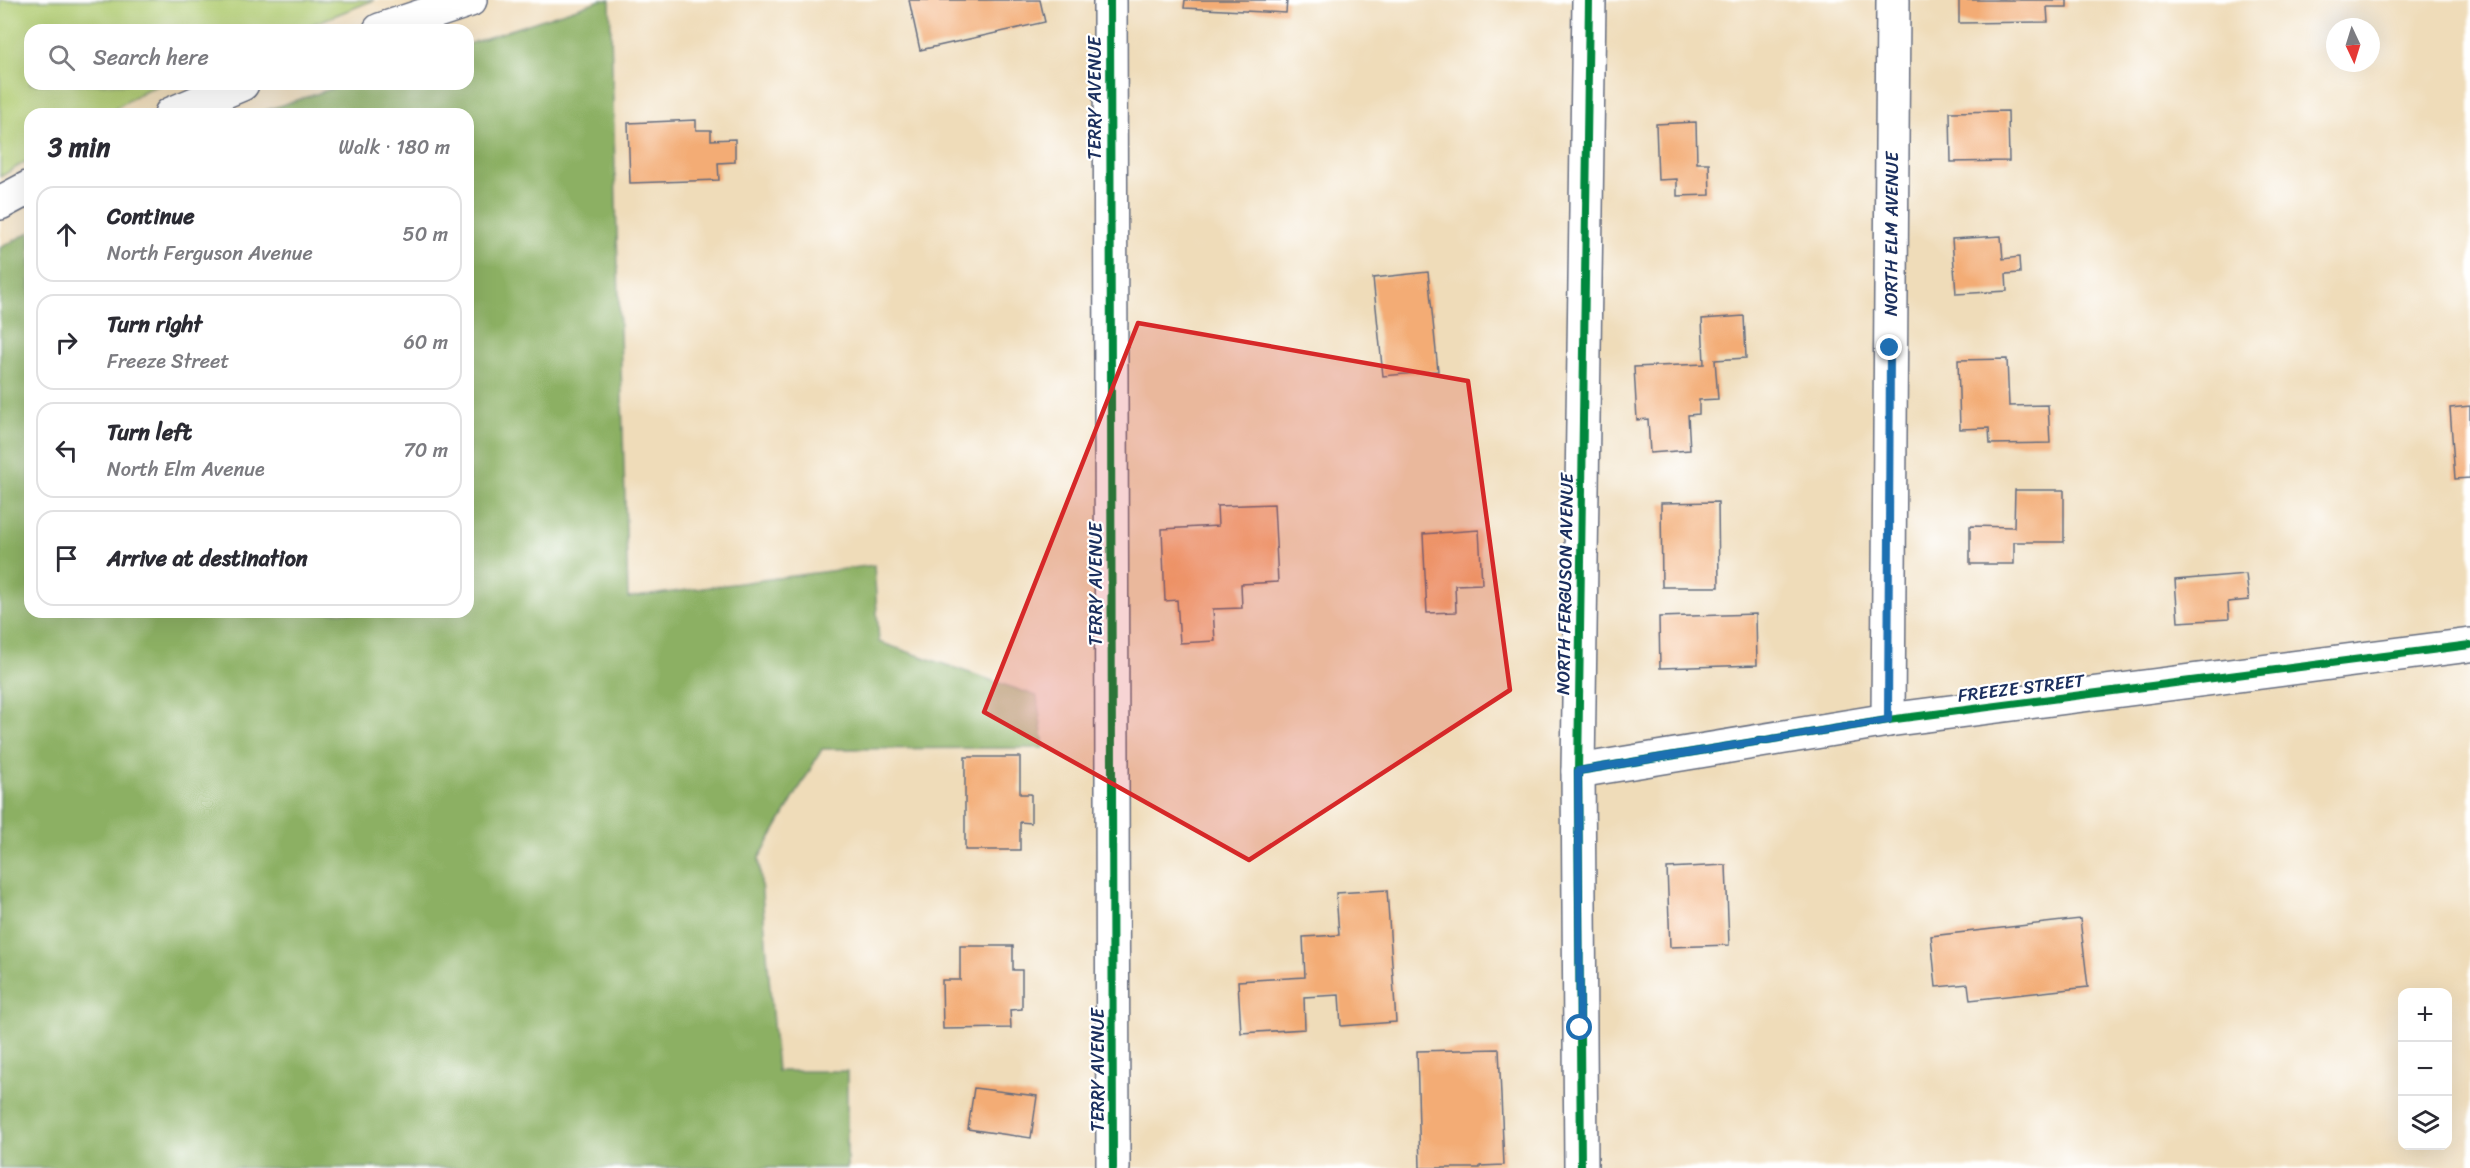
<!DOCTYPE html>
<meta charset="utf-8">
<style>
:root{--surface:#fff;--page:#f2f2f3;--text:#2b2b33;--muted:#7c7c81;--line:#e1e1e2}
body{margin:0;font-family:Sriracha,sans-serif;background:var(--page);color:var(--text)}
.controls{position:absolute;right:18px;bottom:18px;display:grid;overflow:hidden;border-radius:12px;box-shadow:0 6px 24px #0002}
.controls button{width:54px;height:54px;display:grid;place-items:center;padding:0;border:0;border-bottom:2px solid var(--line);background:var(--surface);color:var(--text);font:30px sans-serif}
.compass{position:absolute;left:2326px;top:18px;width:54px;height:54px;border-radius:50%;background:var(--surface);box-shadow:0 6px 24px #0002;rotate:176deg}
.stop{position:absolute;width:18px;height:18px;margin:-14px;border:4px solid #1f6fb2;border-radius:50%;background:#fff}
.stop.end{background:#1f6fb2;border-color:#fff;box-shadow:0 2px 6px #0008}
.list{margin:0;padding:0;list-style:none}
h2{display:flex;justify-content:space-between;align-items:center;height:78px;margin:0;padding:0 24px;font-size:26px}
h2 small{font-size:20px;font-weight:400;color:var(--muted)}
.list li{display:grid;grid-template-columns:39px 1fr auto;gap:18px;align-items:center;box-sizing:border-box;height:96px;margin:0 12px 12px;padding:0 12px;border:2px solid var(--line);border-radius:18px}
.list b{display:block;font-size:22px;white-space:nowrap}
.list p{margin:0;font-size:20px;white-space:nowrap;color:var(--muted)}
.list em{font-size:20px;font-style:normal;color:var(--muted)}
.icon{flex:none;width:33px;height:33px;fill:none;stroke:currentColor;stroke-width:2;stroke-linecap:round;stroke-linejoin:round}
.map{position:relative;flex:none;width:2470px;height:1168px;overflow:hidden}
.search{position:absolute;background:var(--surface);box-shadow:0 6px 24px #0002;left:24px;top:24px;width:450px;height:66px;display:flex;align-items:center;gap:15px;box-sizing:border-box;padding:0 21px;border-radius:18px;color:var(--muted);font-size:22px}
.panel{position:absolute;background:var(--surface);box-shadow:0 6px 24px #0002;left:24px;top:108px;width:450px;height:510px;border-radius:18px}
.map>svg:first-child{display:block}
</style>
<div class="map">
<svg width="2470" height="1168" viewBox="0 0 2470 1168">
<rect width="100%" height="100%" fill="#fff"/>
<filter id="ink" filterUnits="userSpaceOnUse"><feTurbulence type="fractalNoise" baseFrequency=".0167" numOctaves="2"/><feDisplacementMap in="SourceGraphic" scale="12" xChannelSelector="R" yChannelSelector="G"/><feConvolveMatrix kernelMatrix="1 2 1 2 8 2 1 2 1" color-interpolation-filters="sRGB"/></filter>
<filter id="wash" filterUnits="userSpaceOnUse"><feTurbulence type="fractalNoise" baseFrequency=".008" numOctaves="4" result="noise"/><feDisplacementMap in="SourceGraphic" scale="24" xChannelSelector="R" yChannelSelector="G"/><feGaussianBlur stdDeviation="1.35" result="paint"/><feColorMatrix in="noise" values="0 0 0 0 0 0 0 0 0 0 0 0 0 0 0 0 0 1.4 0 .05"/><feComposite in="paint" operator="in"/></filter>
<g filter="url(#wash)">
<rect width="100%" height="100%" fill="#efdcb9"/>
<path fill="#b1cc72" stroke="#667e68" stroke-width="1.5" d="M0 0H374L298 30H30V84H162L144 91 106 114H30V159L0 177Z"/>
<path fill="#8cb064" stroke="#547061" stroke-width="1.5" d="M601 0H610L628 598 874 565 879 642 1037 696 1044 748 822 749 759 858 777 1071H847V1168H0V248L30 232V612H468V114H255L346 84H468V44Z"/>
<g id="blocks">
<path fill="#f3ac75" d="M909 0H1040L1045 22 920 50Z
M1185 0H1287L1286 13 1184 8Z
M1959 0H2067V7H2047L2048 22 1959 23Z
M2008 111 2009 161 1951 162 1950 112Z
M696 120V130H711V140L735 139V162L718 163 719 180 630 183 628 123Z
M1696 122 1697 163H1709L1710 195 1677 196V179L1658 180 1656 124Z
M2001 236 2003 259 2019 257 2020 273 2006 274 2007 291 1956 294 1952 239Z
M1428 272 1438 371 1383 376 1373 278Z
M1744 316 1746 358 1715 360 1718 399 1699 400V414L1688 415 1690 450 1650 453 1648 419 1637 420 1634 367 1704 364 1702 319Z
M2007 359 2009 406 2048 405 2050 443 1990 444 1989 428 1960 429 1958 360Z
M2470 406V478L2455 479 2450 408Z
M2015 490H2064V542H2014V564H1970V526L2014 527Z
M1718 502 1719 587H1662L1661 503Z
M1274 504 1278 582 1241 584 1242 608 1213 609 1215 641 1180 643 1177 600 1165 601 1162 529 1218 526 1217 506Z
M1479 530 1482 584 1455 585 1456 612 1427 613 1423 534Z
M2246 574 2249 600 2228 602 2229 619 2178 622 2175 580Z
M1756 614 1757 665 1660 668 1659 617Z
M965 757H1020V794H1031V823L1020 822V850H965Z
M1726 865 1729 945 1670 947 1667 868Z
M1387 890 1396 1022 1341 1026 1339 995 1304 997 1305 1029 1241 1033 1238 981 1305 977 1303 937 1339 935 1336 893Z
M2080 919 2088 987 1970 1000 1968 984 1936 987 1931 936Z
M960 946H1013V970H1022V1009L1010 1010 1011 1028 943 1029 942 980H960Z
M1499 1049 1504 1165 1480 1166V1168H1420L1417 1051Z
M974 1088 1037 1096 1031 1138 968 1129Z"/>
</g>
</g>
<g filter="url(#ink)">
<use href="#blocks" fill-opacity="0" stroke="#656c7e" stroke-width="1.5"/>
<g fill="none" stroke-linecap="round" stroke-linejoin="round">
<defs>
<g id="minor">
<path d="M1110 0 1113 1168"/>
<path d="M380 30 470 0"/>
<path d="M171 114 242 84"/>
<path d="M0 203 30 187"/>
<path id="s1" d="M1888 720 1893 0"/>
<path d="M1578 771 1888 720 2470 645"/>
<path d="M1581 1168 1578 771 1589 0"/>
</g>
</defs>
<use href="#minor" stroke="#656c7e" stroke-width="36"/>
<use href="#minor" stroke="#fff" stroke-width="33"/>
<defs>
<path id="cycleway" d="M1110 0 1113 1168
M1578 771 1888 720 2470 645
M1581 1168 1578 771 1589 0"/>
</defs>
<use href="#cycleway" stroke="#fff" stroke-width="11"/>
<use href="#cycleway" stroke="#00873e" stroke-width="8"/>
</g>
</g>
<g fill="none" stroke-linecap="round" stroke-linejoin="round" filter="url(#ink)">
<path stroke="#1f6fb2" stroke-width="8" d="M1580 1028 1578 771 1888 720 1890 348"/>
</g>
<path fill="#d62828" fill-opacity="0.2" stroke="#d62828" stroke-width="4.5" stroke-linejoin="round" d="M1138 323 1468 381 1510 690 1249 860 984 712Z"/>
<g text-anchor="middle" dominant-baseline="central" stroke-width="4.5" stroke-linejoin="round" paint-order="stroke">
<g font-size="18" fill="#1b2f5e" stroke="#fff">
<text transform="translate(1095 98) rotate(-90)">TERRY AVENUE</text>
<text stroke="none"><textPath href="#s1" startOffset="486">NORTH ELM AVENUE</textPath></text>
<text transform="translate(1096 584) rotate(-90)">TERRY AVENUE</text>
<text transform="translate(1565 584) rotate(-89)">NORTH FERGUSON AVENUE</text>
<text transform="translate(2021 688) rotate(-7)">FREEZE STREET</text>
<text transform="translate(1098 1070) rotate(-90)">TERRY AVENUE</text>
</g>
</g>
</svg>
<div class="controls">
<button>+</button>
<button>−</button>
<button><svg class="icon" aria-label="layers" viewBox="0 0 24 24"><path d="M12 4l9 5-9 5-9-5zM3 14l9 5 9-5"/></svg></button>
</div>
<svg class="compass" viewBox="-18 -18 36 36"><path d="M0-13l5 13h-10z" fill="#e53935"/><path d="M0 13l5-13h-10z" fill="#7c7c81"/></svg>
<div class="stop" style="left:1580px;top:1028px"></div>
<div class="stop end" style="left:1890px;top:348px"></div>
<div class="search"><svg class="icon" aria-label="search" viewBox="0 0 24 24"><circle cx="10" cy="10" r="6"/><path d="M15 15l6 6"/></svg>Search here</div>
<section class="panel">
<h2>3 min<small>Walk · 180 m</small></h2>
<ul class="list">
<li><svg class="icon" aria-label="ahead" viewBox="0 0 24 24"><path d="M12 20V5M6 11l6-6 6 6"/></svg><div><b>Continue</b><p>North Ferguson Avenue</p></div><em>50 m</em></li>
<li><svg class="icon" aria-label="right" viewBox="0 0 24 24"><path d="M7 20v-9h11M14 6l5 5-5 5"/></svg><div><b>Turn right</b><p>Freeze Street</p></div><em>60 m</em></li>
<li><svg class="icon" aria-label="left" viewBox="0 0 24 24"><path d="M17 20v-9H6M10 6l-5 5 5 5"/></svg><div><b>Turn left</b><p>North Elm Avenue</p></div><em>70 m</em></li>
<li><svg class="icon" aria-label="arrive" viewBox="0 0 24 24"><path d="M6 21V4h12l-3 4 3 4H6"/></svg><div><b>Arrive at destination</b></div></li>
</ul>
</section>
</div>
